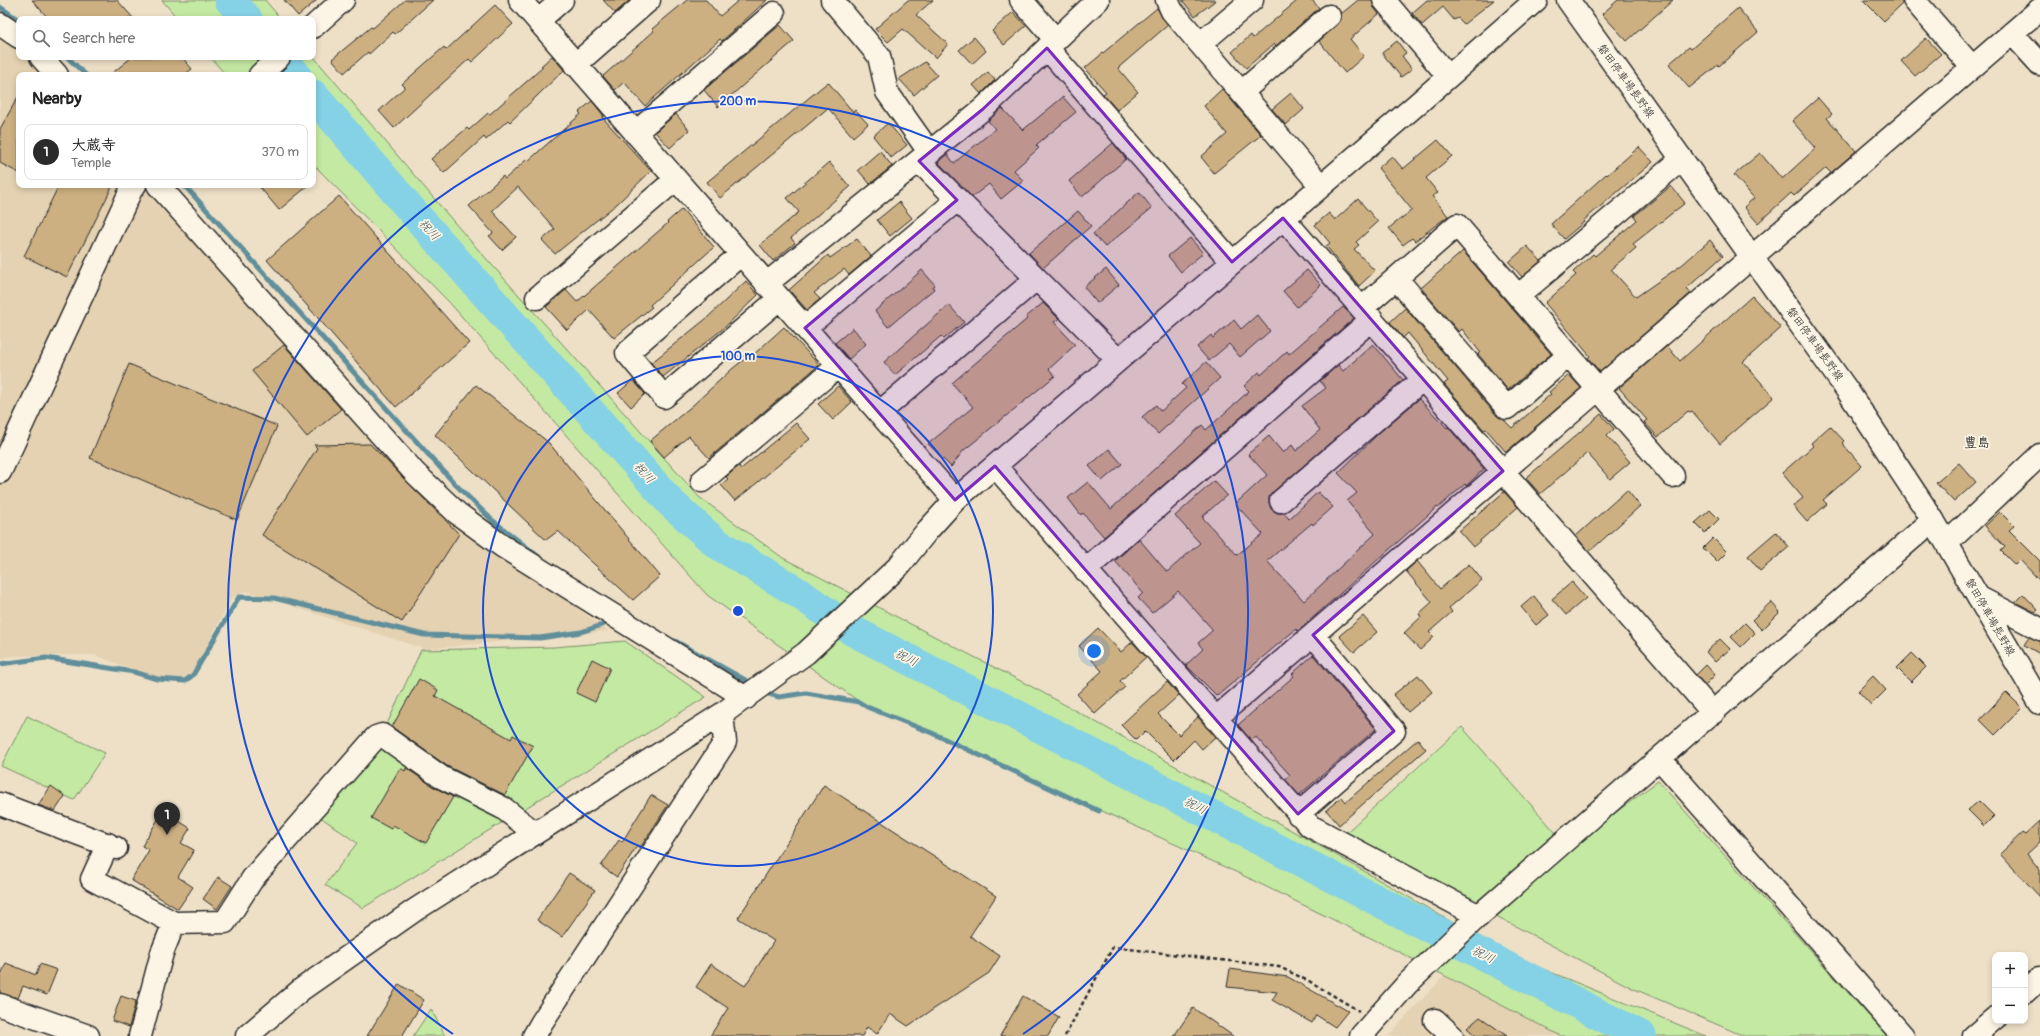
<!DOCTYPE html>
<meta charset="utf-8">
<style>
:root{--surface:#fff;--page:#f2f2f2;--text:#222;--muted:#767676;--line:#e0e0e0;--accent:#2b2b2b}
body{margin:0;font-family:Pangolin,"Klee One",sans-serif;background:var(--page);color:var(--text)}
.controls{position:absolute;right:12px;bottom:12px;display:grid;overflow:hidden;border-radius:8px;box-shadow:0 2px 6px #0003}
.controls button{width:36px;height:36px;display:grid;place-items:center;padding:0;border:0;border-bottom:1px solid var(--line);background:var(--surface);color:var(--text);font:20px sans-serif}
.you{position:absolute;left:1094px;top:651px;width:14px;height:14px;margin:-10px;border:3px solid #fff;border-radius:50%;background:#1a73e8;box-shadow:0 0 0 6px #1a73e833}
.badge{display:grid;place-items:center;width:26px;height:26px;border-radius:50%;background:var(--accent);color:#fff;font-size:13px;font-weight:700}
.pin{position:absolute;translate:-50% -33px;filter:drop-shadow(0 1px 2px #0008)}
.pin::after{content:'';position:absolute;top:21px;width:14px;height:12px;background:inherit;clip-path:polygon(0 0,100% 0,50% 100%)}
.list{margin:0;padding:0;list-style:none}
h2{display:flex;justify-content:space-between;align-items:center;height:52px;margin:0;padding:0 16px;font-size:17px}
h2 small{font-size:13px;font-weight:400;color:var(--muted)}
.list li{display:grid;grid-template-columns:26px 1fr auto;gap:12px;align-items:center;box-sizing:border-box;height:56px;margin:0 8px 8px;padding:0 8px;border:1px solid var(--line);border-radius:8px}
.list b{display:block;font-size:15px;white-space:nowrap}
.list p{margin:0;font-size:13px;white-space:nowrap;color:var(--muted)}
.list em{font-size:13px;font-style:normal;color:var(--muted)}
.icon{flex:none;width:22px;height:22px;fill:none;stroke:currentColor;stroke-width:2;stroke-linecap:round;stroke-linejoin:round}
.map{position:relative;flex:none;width:2040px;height:1036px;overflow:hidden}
.search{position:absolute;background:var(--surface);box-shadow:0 2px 6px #0003;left:16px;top:16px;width:300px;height:44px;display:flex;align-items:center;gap:10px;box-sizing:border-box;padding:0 14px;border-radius:8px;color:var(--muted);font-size:15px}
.panel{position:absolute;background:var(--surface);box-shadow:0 2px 6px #0003;left:16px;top:72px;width:300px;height:116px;border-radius:8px}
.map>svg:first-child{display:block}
</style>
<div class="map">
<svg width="2040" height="1036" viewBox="0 0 2040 1036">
<rect width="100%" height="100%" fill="#eee0c7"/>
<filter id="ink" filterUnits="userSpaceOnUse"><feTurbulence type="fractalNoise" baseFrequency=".025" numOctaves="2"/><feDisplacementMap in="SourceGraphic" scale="8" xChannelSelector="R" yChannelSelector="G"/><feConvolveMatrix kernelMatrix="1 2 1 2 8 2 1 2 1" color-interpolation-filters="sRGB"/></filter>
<g filter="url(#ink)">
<path fill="#e4d2b2" d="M0 28 19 46V57H29L46 75H19V185H147L424 498 609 631 425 649 245 591 231 599 190 678 165 682 95 655 12 656 0 659Z
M1444 976 1561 1036H1388Z"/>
<path fill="#c4e9a3" stroke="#788a67" d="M162 0H265L281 19H178Z
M313 56 459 228 699 497 783 558 1038 690 1336 855 1509 955 1706 1036H1561L1397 951 1238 873 909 723 867 707 707 595 448 301 313 164V75H226L210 57Z
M625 641 706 697 363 908 325 885 357 843 312 811 382 735 421 650 554 647Z
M27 716 105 753 74 800 1 766Z
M1462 727 1564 842 1494 903 1658 781 1887 1036H1744L1632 988 1485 910 1338 840Z
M431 1009 445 1036H413Z"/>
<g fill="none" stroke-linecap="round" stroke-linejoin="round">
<path stroke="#618f9b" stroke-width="5" d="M0 7 19 20
M67 57 86 75
M184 185 456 485 492 520 539 557
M675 641 747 681
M0 664 46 658 134 672 157 679 185 681 193 675 239 597 274 598 424 635 540 638 581 632 611 622
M769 694 779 697 806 693 859 702 867 707 932 733 1099 811"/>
<path stroke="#85d1e5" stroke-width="31" d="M230 0 247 19
M280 57 296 75
M313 95 413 212 671 503 716 543 800 594 853 631 1641 1036"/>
</g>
<path fill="#cdb082" stroke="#2b2b2b" d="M32 0H117L134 19H49Z
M284 0H317L298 16Z
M405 0H433L395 34 393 32 369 54 368 52 344 73 332 59 371 27 373 28Z
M603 0H630L615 13Z
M687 0H706L720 16 739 0H767L722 41 720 39 645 106 624 82 615 90 603 76 654 31 652 29Z
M908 0H933L916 15 948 44 936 58 903 29 888 42 875 29Z
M1182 0H1216L1195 16Z
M1298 0H1312L1319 8 1276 46 1274 44 1246 68 1232 52 1251 35 1253 38Z
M1358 0H1372L1374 8 1379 14 1350 39 1364 56 1345 73 1319 41 1337 25 1341 20V14Z
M1427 0H1494L1464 24 1458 18 1454 20 1443 7 1422 25 1412 13Z
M1618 0H1673L1627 41 1602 14Z
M1863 0H1902V4L1884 21Z
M495 5 513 24 472 62 469 59 394 128 379 111 405 87 402 84 444 47 446 50Z
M1157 8 1168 25 1118 68 1138 92 1117 110 1103 94 1106 92 1085 68Z
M1738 8 1758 32 1719 66 1718 65 1689 88 1669 64 1689 47 1691 49Z
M1013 12 1026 26 1004 45 992 31Z
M780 25 794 41 718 107 704 90Z
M974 37 986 51 972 64 959 50Z
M1926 38 1941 54 1915 76 1901 61Z
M1397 41 1406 53 1402 56 1412 69 1401 77 1382 53Z
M552 56 564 70 510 122 508 120 486 140 484 137 444 173 431 159 467 128 469 130 488 113 490 114 543 67 541 66Z
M132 57H182L192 69 184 75H110Z
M925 62 937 75 914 95 899 79Z
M988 72 995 80 981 94 973 85Z
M828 82 853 112 855 110 868 124 853 137 828 108 720 198 707 182Z
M1222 89 1261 135 1214 173 1201 157 1227 134 1204 106Z
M1291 93 1304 109 1286 125 1272 109Z
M19 95V173L0 163V129Z
M1063 97 1076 112 1036 145 1039 148 1014 170 1023 181 1001 199 989 184 972 197 938 162 947 154 954 163 995 129 988 121 1002 108 1023 130Z
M1818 98 1832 114 1827 118 1856 151 1831 173 1826 168 1794 196 1791 193 1758 223 1744 207 1754 198 1734 175 1760 153 1782 179 1816 148 1792 121Z
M592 101 604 116 602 117 651 171 618 203 555 254 542 240 555 229 518 187 492 211 516 237 502 250 489 236 493 233 469 206 503 176 505 179 526 160 528 161 581 114 579 112Z
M676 114 689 130 670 148 655 132Z
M888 123 907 145 891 158 873 136Z
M1438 140 1452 156 1426 178 1438 193 1432 196 1448 216 1415 241 1412 238 1403 245 1389 228 1412 210 1378 168 1392 156 1403 169Z
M1113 143 1126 159 1082 197 1069 181Z
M1639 147 1653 162 1583 221 1584 222 1564 239 1551 224 1606 174 1607 175Z
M880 151 892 166 870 184 858 170Z
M829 162 850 187 791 238 795 243 773 261 760 245 799 212 787 198Z
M59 185H113L67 277 24 256Z
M258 185H309L279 210Z
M1671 186 1685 203 1633 244 1636 248 1611 269 1636 297 1683 264 1710 240 1723 256 1687 288 1691 293 1600 372 1588 358 1590 356 1545 303 1576 275 1573 272 1593 254 1595 256 1637 220 1634 216Z
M1139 192 1152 208 1105 247 1093 234Z
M339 196 469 343 396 407 267 260Z
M1358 199 1378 222 1356 242 1359 245 1354 249 1375 271 1359 286 1326 246 1330 243 1315 225 1329 213 1335 220Z
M899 202 912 218 890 236 877 220Z
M682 209 714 247 650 305 652 307 614 338 589 310 567 330 546 307 566 290 577 302 668 223 667 222Z
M1078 211 1091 226 1043 268 1029 253Z
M1190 238 1203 253 1181 272 1168 256Z
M857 239 871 256 849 275 844 269 814 293 820 299 807 310 789 290 828 255 830 258Z
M1527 246 1541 261 1522 277 1509 262Z
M1463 251 1551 354 1508 390 1478 354 1480 352 1462 329 1459 332 1421 288Z
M1106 269 1119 285 1097 303 1084 287Z
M922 270 935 285 933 287 934 289 888 327 875 311Z
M1307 270 1321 285 1297 307 1283 291Z
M746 281 758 295 725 327 663 377 651 363 707 318Z
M1752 296 1781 328 1743 362 1774 397 1720 444 1692 411 1690 412 1688 411 1658 437 1644 422 1647 420 1619 388 1667 346 1680 361Z
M1043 303 1059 319 1054 322 1075 345 1049 369 1055 376 963 451 951 467 928 444 973 407 952 383 1027 319 1026 317Z
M949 305 964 322 944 339 941 336 895 375 884 362Z
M1343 307 1354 318 1104 537 1083 513 1081 515 1068 498 1088 482 1111 509 1202 425 1206 430 1249 391 1244 386 1259 372 1261 375 1287 351 1289 354Z
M1405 308 1497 416 1504 420 1512 428 1551 394 1549 392 1569 375 1581 388 1506 452 1486 429 1484 430 1444 384 1448 381 1408 333 1403 338 1390 322Z
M1257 315 1270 331 1240 357 1229 344 1209 361 1197 347 1211 335 1213 338 1234 320 1241 329Z
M784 327 819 365 709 458 689 436 664 457 650 441 693 405 732 369 751 354 752 356Z
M853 328 866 344 849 359 835 343Z
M1373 344 1403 380 1273 492 1269 497V503L1271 509 1277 513H1284L1289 519 1318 492 1333 507 1313 525 1312 523 1267 561 1304 601 1375 534 1347 501 1357 493 1338 473 1380 432 1419 399 1447 428 1448 427 1484 469 1466 486 1465 484 1438 508 1437 507 1298 631 1296 629 1217 696 1186 665 1203 649 1198 643 1213 630 1178 591 1152 613 1138 598 1143 593 1115 561 1139 539 1167 572 1200 543 1175 516 1214 481 1227 495 1202 517 1237 555 1263 534 1235 504 1267 475 1248 454 1269 436 1283 453 1292 445 1296 451 1320 430 1302 406 1326 388 1320 381 1338 365 1343 371Z
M284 345 341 409 307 437 252 371Z
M1206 362 1220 378 1158 434 1142 417 1156 405 1161 411 1186 388 1182 384Z
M129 364 277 426 237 520 90 458Z
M633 380 645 394 631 407 618 393Z
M476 385 548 442 660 576 633 600 558 531 546 540 435 435Z
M838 386 852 402 833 420 818 404Z
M1601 414 1614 429 1607 436 1630 462 1610 479 1587 453 1540 494 1526 478Z
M796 423 810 439 735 501 721 485 728 479 726 477 739 466 741 469Z
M1830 426 1844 441 1842 443 1862 466 1823 500 1827 504 1807 522 1793 506 1803 498 1782 473 1813 446 1811 443Z
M370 444 459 534 402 622 262 535 317 448 314 445Z
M1109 449 1122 464 1102 481 1089 466Z
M1959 463 1976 482 1954 502 1936 483Z
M1627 490 1640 506 1589 552 1576 536Z
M1504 492 1518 507 1473 547 1459 531Z
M1710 510 1719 519 1705 533 1695 523Z
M2000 512 2014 526 2009 530 2040 561V581L2020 560 2015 565 2001 551 2005 547 1985 526Z
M1776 532 1789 547 1760 571 1748 556Z
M1713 538 1727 552 1717 562 1703 548Z
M1417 561 1440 589 1469 564 1482 580 1449 608 1452 612 1429 632 1434 637 1420 650 1404 633 1421 617 1419 614 1432 602 1406 571Z
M1572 582 1586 598 1566 615 1552 599Z
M2023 594 2038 610 2035 612 2015 602Z
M1534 596 1549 615 1536 625 1521 607Z
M1771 602 1780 612 1762 630 1752 620Z
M1363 616 1377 632 1354 652 1339 636Z
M1745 623 1755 633 1741 647 1731 637Z
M1098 628 1121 652 1132 642 1146 657 1120 681 1125 687 1095 714 1077 694 1102 671 1079 646Z
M2029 637 2040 641V654L2024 645Z
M1720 639 1730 649 1715 662 1706 652Z
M1912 653 1926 667 1911 682 1897 668Z
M1313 655 1376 729 1299 795 1285 779 1290 775 1256 737 1252 741 1238 725 1294 676 1292 674Z
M592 659 610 668 595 702 576 693Z
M1706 665 1715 675 1705 685 1696 675Z
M1418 675 1432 692 1408 712 1393 695Z
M1873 676 1886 690 1871 705 1858 691Z
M419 679 438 690 435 696 511 739 513 735 533 746 505 795 447 766 392 727Z
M1167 682 1179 695 1158 714 1179 735 1198 717 1215 737 1202 749 1194 740 1174 760 1145 731 1136 740 1121 725Z
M2006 692 2022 708 1995 735 1980 720Z
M1418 739 1426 749 1339 825 1326 810 1342 797 1346 802Z
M400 768 405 771 406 768 434 787 453 797 426 843 393 825 391 829 371 818Z
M824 785 996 896 970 936 1000 956 989 973 908 1026 890 1014 877 1034 867 1027 862 1036H710L728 1008 696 987 711 964 745 986 774 941 738 918Z
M51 786 65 796 55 811 38 805Z
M651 795 668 805 640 848 637 846 617 877 601 866 619 840 622 842Z
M1979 801 1994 816 1984 826 1968 810Z
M163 811 190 828 181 843 194 850 178 877 193 887 178 909 131 880 149 850 142 846Z
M2040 821V842L2027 854 2040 870V897L2000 854 2022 833 2025 835Z
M569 873 595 890 562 937 537 920Z
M218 877 232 886 217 909 203 899Z
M6 963 36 975 40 964 57 970 47 995 23 986 18 998 0 993V977Z
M1230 969 1288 977 1348 1011 1335 1027 1316 1015 1312 1023 1272 1000 1277 992 1227 987Z
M399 984 424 1000 402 1036H367Z
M121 996 136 1001 129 1027 112 1021Z
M1023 996 1059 1017 1048 1036H1000Z
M1193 1008 1233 1036H1174Z
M1480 1017 1507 1036H1476L1467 1028Z"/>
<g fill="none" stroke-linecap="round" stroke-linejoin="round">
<defs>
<path id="minor" d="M520 0 955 500
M832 0 879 56 887 92 930 153
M1021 0 1056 40
M1167 0 1172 11 1321 186
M1384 0 1448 76
M1914 0 1972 67
M538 21 562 0
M0 24 19 37
M313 27 343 0
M2012 33 2040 64
M1200 44 1252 0
M1047 48 1232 262
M41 57 57 75
M575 65 649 0
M260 75 279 57
M1242 92 1329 16
M635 133 774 13
M919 161 1118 360
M158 185 415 473 457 513 502 546 746 698
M1283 218 1713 713
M740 255 627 353 664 397 779 299
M1396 278 1507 408 1569 355
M766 284 983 109 1098 0
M1518 296 1682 159
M537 298 675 180
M1362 308 1457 225 1673 476
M805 328 957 200
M879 413 1036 279
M995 466 1310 826 1479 916
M0 472 131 190 135 185
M702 481 838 366
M1281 501 1423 379
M1947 543 2040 455
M1085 570 1372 319
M1978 597 2040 629
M1215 719 2040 9
M1660 759 1903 1036
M0 804 116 848
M1298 814 1394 731 1313 635
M108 844 92 879 174 923 225 922 253 878 376 737 382 735 441 777 503 808 535 833
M2025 992 2040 978
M0 1005 88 1036
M1435 1020 1452 1036
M140 1036 162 953 174 923
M247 1036 302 989 415 910 722 714 806 653 898 567 927 531 955 500 1416 105 1536 0
M534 1036 542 1022 725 742 722 714
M1361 1036 1408 983 1474 920 1933 520
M1974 1036 1995 1018"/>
<path id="major" d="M1568 0 1847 390 1933 520 2040 703"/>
</defs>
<use href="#minor" stroke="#2b2b2b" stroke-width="25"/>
<use href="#major" stroke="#2b2b2b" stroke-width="25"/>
<path stroke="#2b2b2b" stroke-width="2.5" stroke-dasharray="4 3" stroke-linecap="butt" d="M1065 1036 1113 947 1279 967 1309 981 1359 1011"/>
<use href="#minor" stroke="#fcf5e5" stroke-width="22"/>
<use href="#major" stroke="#fcf5e5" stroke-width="22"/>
</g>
</g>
<path fill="#7b2cbf" fill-opacity="0.2" stroke="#7b2cbf" stroke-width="3" stroke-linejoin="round" d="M1047 48 1232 262 1283 218 1503 471 1313 635 1394 731 1298 814 995 466 955 500 805 328 957 200 919 161 983 109Z"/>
<g fill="none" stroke="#1d4ed8" stroke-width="2">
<circle cx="738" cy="611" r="255"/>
<path d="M453 1034A510 510 0 1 1 1023 1034"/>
</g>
<g text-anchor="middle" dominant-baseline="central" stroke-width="3.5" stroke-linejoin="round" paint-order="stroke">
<g font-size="11" fill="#2b2b2b" stroke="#fcf5e5">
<text transform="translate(1626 81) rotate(54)">磐田停車場長野線</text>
<text transform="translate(1815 344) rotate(54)">磐田停車場長野線</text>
<text transform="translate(1990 617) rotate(60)">磐田停車場長野線</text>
</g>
<g font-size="12" font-style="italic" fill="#42545a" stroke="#fcf5e5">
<text transform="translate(429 230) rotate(48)">祝川</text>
<text transform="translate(644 473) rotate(48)">祝川</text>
<text transform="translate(906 658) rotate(27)">祝川</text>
<text transform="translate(1195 806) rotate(27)">祝川</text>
<text transform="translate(1483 955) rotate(27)">祝川</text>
</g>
<g font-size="13" font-weight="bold" fill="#2b2b2b" stroke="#fcf5e5">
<text x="1977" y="443">豊島</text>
</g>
</g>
<circle cx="738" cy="611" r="6" fill="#1d4ed8" stroke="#fcf5e5" stroke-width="2"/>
<g font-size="12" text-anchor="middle" font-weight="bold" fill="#1d4ed8" stroke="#fcf5e5" stroke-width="3.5" stroke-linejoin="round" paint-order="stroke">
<text x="738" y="105">200 m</text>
<text x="738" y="360">100 m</text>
</g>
</svg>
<div class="controls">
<button>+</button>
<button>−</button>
</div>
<div class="you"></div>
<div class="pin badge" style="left:167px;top:835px">1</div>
<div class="search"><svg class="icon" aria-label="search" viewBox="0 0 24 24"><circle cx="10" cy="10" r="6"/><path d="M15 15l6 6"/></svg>Search here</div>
<section class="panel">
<h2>Nearby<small></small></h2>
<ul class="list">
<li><span class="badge">1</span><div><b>大蔵寺</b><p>Temple</p></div><em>370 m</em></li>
</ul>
</section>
</div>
